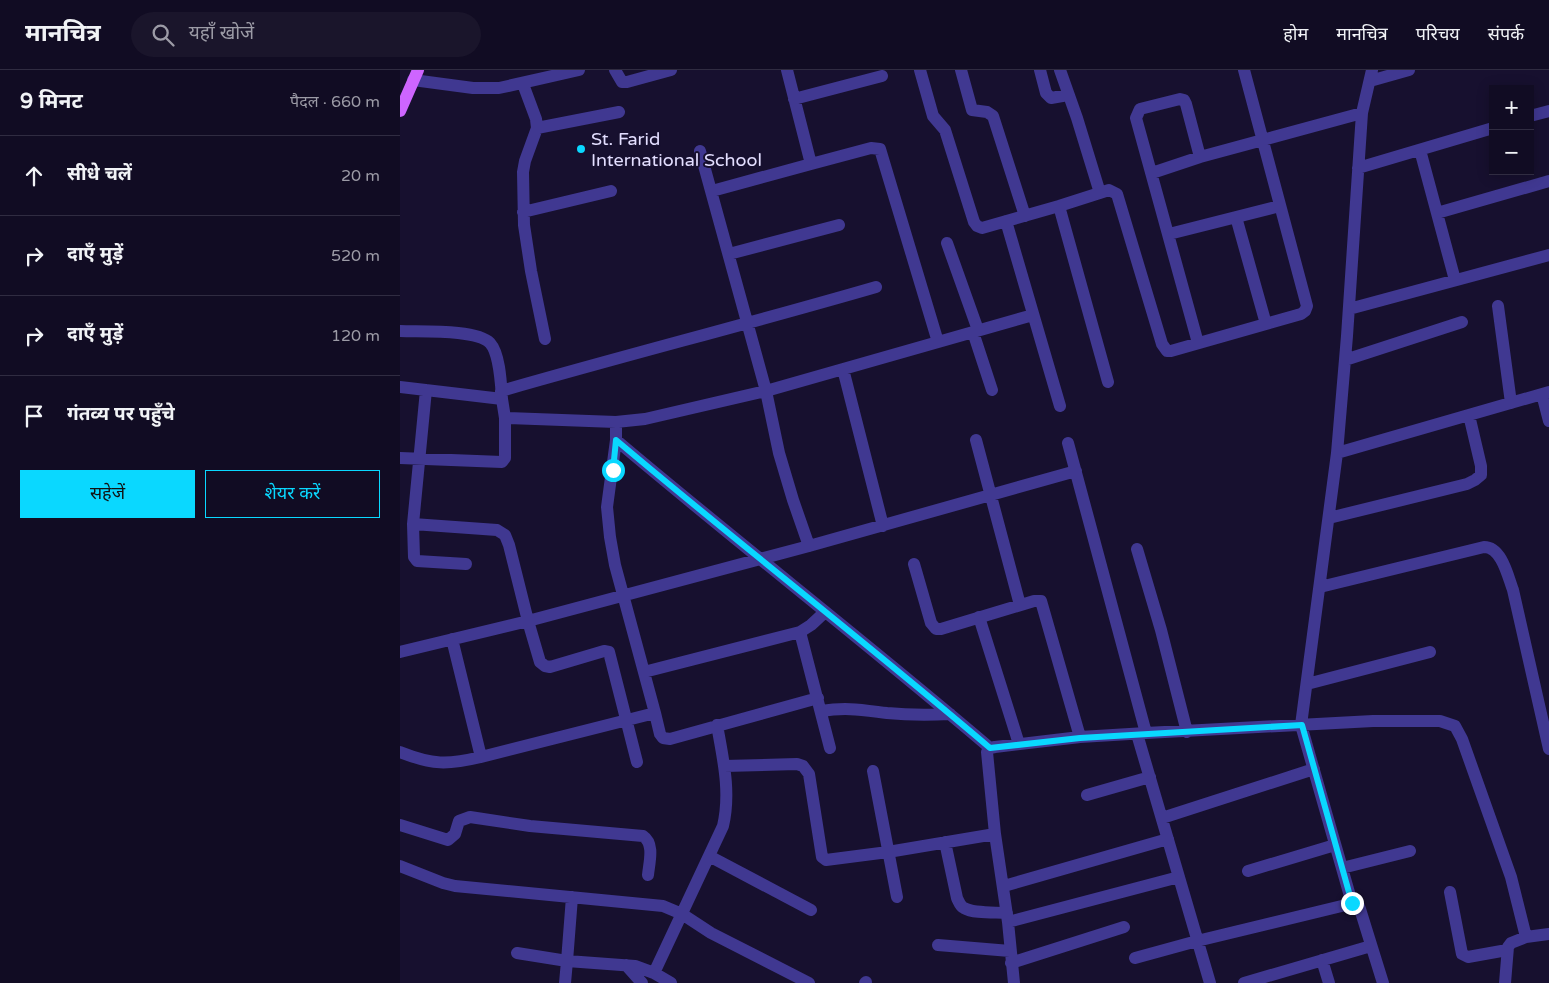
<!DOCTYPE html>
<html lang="hi">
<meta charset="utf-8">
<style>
:root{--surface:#110c23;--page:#1a152b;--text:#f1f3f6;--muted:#9c9ba6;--line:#302c41;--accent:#0ad8ff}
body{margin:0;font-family:"Varela Round","Noto Sans Devanagari",sans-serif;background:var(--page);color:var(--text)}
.controls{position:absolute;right:15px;top:15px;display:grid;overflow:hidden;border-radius:0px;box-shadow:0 2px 12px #0003}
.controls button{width:45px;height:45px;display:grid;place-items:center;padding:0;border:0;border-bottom:1px solid var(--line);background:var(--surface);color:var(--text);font:25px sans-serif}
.stop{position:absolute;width:15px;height:15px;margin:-11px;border:4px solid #0ad8ff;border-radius:50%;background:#fff}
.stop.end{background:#0ad8ff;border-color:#fff;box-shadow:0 1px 5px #0008}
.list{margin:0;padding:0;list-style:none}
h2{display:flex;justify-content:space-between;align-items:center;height:65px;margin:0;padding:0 20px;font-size:21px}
h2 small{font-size:16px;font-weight:400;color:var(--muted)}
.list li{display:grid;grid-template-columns:32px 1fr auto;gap:15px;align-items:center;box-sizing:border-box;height:80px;padding:0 20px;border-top:1px solid var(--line)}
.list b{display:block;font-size:19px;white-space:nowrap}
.list em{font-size:16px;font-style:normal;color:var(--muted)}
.actions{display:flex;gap:10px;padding:15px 20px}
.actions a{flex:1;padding:11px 0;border:1px solid var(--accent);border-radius:0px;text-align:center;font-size:18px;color:var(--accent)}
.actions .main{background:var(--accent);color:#111}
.icon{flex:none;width:28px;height:28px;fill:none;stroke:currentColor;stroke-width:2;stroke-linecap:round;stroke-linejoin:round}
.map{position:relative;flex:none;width:1149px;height:913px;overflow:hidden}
header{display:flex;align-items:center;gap:30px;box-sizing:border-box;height:70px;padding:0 25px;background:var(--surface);border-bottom:1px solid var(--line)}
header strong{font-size:24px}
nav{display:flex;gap:28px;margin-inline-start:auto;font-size:18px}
.search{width:350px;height:45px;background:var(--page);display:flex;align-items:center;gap:12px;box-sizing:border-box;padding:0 18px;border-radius:28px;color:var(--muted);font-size:19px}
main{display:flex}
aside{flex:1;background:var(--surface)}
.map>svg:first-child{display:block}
</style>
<header>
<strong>मानचित्र</strong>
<div class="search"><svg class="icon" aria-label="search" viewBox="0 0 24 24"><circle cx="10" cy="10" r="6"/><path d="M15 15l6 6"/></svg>यहाँ खोजें</div>
<nav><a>होम</a><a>मानचित्र</a><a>परिचय</a><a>संपर्क</a></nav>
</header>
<main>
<aside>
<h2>9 मिनट<small>पैदल · 660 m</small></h2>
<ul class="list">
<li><svg class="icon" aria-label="ahead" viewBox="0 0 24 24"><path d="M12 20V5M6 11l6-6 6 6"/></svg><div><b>सीधे चलें</b></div><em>20 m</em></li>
<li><svg class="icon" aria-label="right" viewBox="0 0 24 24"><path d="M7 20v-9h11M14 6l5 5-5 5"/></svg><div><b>दाएँ मुड़ें</b></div><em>520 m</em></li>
<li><svg class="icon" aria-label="right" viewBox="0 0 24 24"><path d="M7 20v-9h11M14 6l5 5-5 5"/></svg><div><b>दाएँ मुड़ें</b></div><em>120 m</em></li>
<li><svg class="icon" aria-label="arrive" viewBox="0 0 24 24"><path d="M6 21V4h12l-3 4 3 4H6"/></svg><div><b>गंतव्य पर पहुँचे</b></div></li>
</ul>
<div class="actions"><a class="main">सहेजें</a><a>शेयर करें</a></div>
</aside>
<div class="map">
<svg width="1149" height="913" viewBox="0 0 1149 913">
<rect width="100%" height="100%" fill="#17102f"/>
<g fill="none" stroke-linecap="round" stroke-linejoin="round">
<path stroke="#403891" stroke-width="12" d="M215 0 222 12H227L271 0
M520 0 533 46 545 60 574 152 577 156 582 158 659 136 709 120 717 124 762 274 767 281H771L901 244 905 241 907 236 844 0
M561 0 572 40 587 42 593 46 625 146
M640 0 646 23 651 28 668 25
M660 0 677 48 700 123
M13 10 73 18H99L179 0
M970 11 1009 0
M123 14 136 49 137 58 125 91 123 102 124 155 131 201 145 269
M394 29 482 6
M1130 46 1149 41
M137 58 219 42
M1020 80 1055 210
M300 81 366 321 379 383 393 430 409 476
M411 94 471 78 480 79 538 272
M958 98 1093 58
M752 103 800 87 962 43
M312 121 411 94 387 0
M659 136 708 312
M123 142 211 121
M1037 143 1149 111
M836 147 866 254
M606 151 660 336
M769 164 880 136
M547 173 578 260
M329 184 439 155
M1098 236 1111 333
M949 239 1149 185
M0 261C21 262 76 259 90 273 100 284 101 314 102 329
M573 262 592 320
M798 273 736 48 740 39 780 29 784 30 786 34 800 87
M945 290 1062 252
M443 299 483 456
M0 317 102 329 105 348 216 352V370C339 474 467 573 590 678
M26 320 13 454 14 487 17 491 66 494
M101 321C226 285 352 253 476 217
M1142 324 1149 351
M216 352 245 349 366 321 633 245
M576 370 620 535
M668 373 746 663
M937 383 1149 322
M0 388 102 392 105 388V348
M929 448 1067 414 1075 410 1081 405V396L1069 345
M737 479 761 560 787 662
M514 494 531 553 536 559H541L634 531H641L680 667
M920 517 1084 477C1102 477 1108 507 1113 520L1149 679
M579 547 619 674
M400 562 430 678
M0 582 128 551 109 475 105 465 97 460 13 454
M244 602 400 562 411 555 425 542
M907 614 1030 582
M421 641C447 637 462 640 487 643 508 645 529 645 550 644
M255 643 260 664 263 668 270 669 418 628
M737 664 810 913
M0 682C33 695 47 695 81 687L52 569
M81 687 255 643 215 495 210 467 207 437 216 370
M237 692 209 582 204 581 150 597 145 596 140 592 128 551 409 476 676 401
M324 696 397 694 403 696 409 704 422 787 426 790 488 782 595 764
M473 701 497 827
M687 725 750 707
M762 748 914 699
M0 755 48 770 55 764 59 751 70 747 130 756 243 766C255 774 249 793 248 805
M545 772 557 828C559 832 560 836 564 838 574 844 596 842 607 843
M309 786 411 840
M0 796 43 813 55 816 263 836 282 844 311 863 409 913
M942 798 1010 781
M848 801 935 775
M604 816 768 769
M1050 822 1062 884 1068 887 1107 880
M172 827 167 891 235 896 254 903 271 913
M952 833 901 655 937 383 947 266 962 43 972 0
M608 852 779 807
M538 875 610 881
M117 883 167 891 165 913
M735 888 797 871 954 833 958 834 960 839 983 913
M922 890 929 913
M611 893 724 857
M226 895 242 913
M254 903 323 756C331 722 323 689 317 655
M465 913 466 912
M614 913 608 852 595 764 587 682 590 678 595 677 680 667 746 663 973 651H1040L1055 656 1062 669 1111 807 1126 867 1149 864
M844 913 971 876
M1105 913 1108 877 1111 873 1126 867"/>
<path stroke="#ce65ff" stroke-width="12" d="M0 41 18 0"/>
</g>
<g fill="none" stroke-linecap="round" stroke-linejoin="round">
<path stroke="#0ad8ff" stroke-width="6" d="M213 400 216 370C339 474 467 573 590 678L680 668 902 655 952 833"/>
</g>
<circle fill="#0ad8ff" stroke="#17102f" stroke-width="2" cx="181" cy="79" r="5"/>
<g text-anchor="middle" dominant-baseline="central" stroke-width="4" stroke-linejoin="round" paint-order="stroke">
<g font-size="18" fill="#e3deff" stroke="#17102f" text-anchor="start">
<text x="191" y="69">St. Farid<tspan x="191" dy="21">International School</tspan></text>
</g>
</g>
</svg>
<div class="controls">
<button>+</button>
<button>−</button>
</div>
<div class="stop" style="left:213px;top:400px"></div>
<div class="stop end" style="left:952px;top:833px"></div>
</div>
</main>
